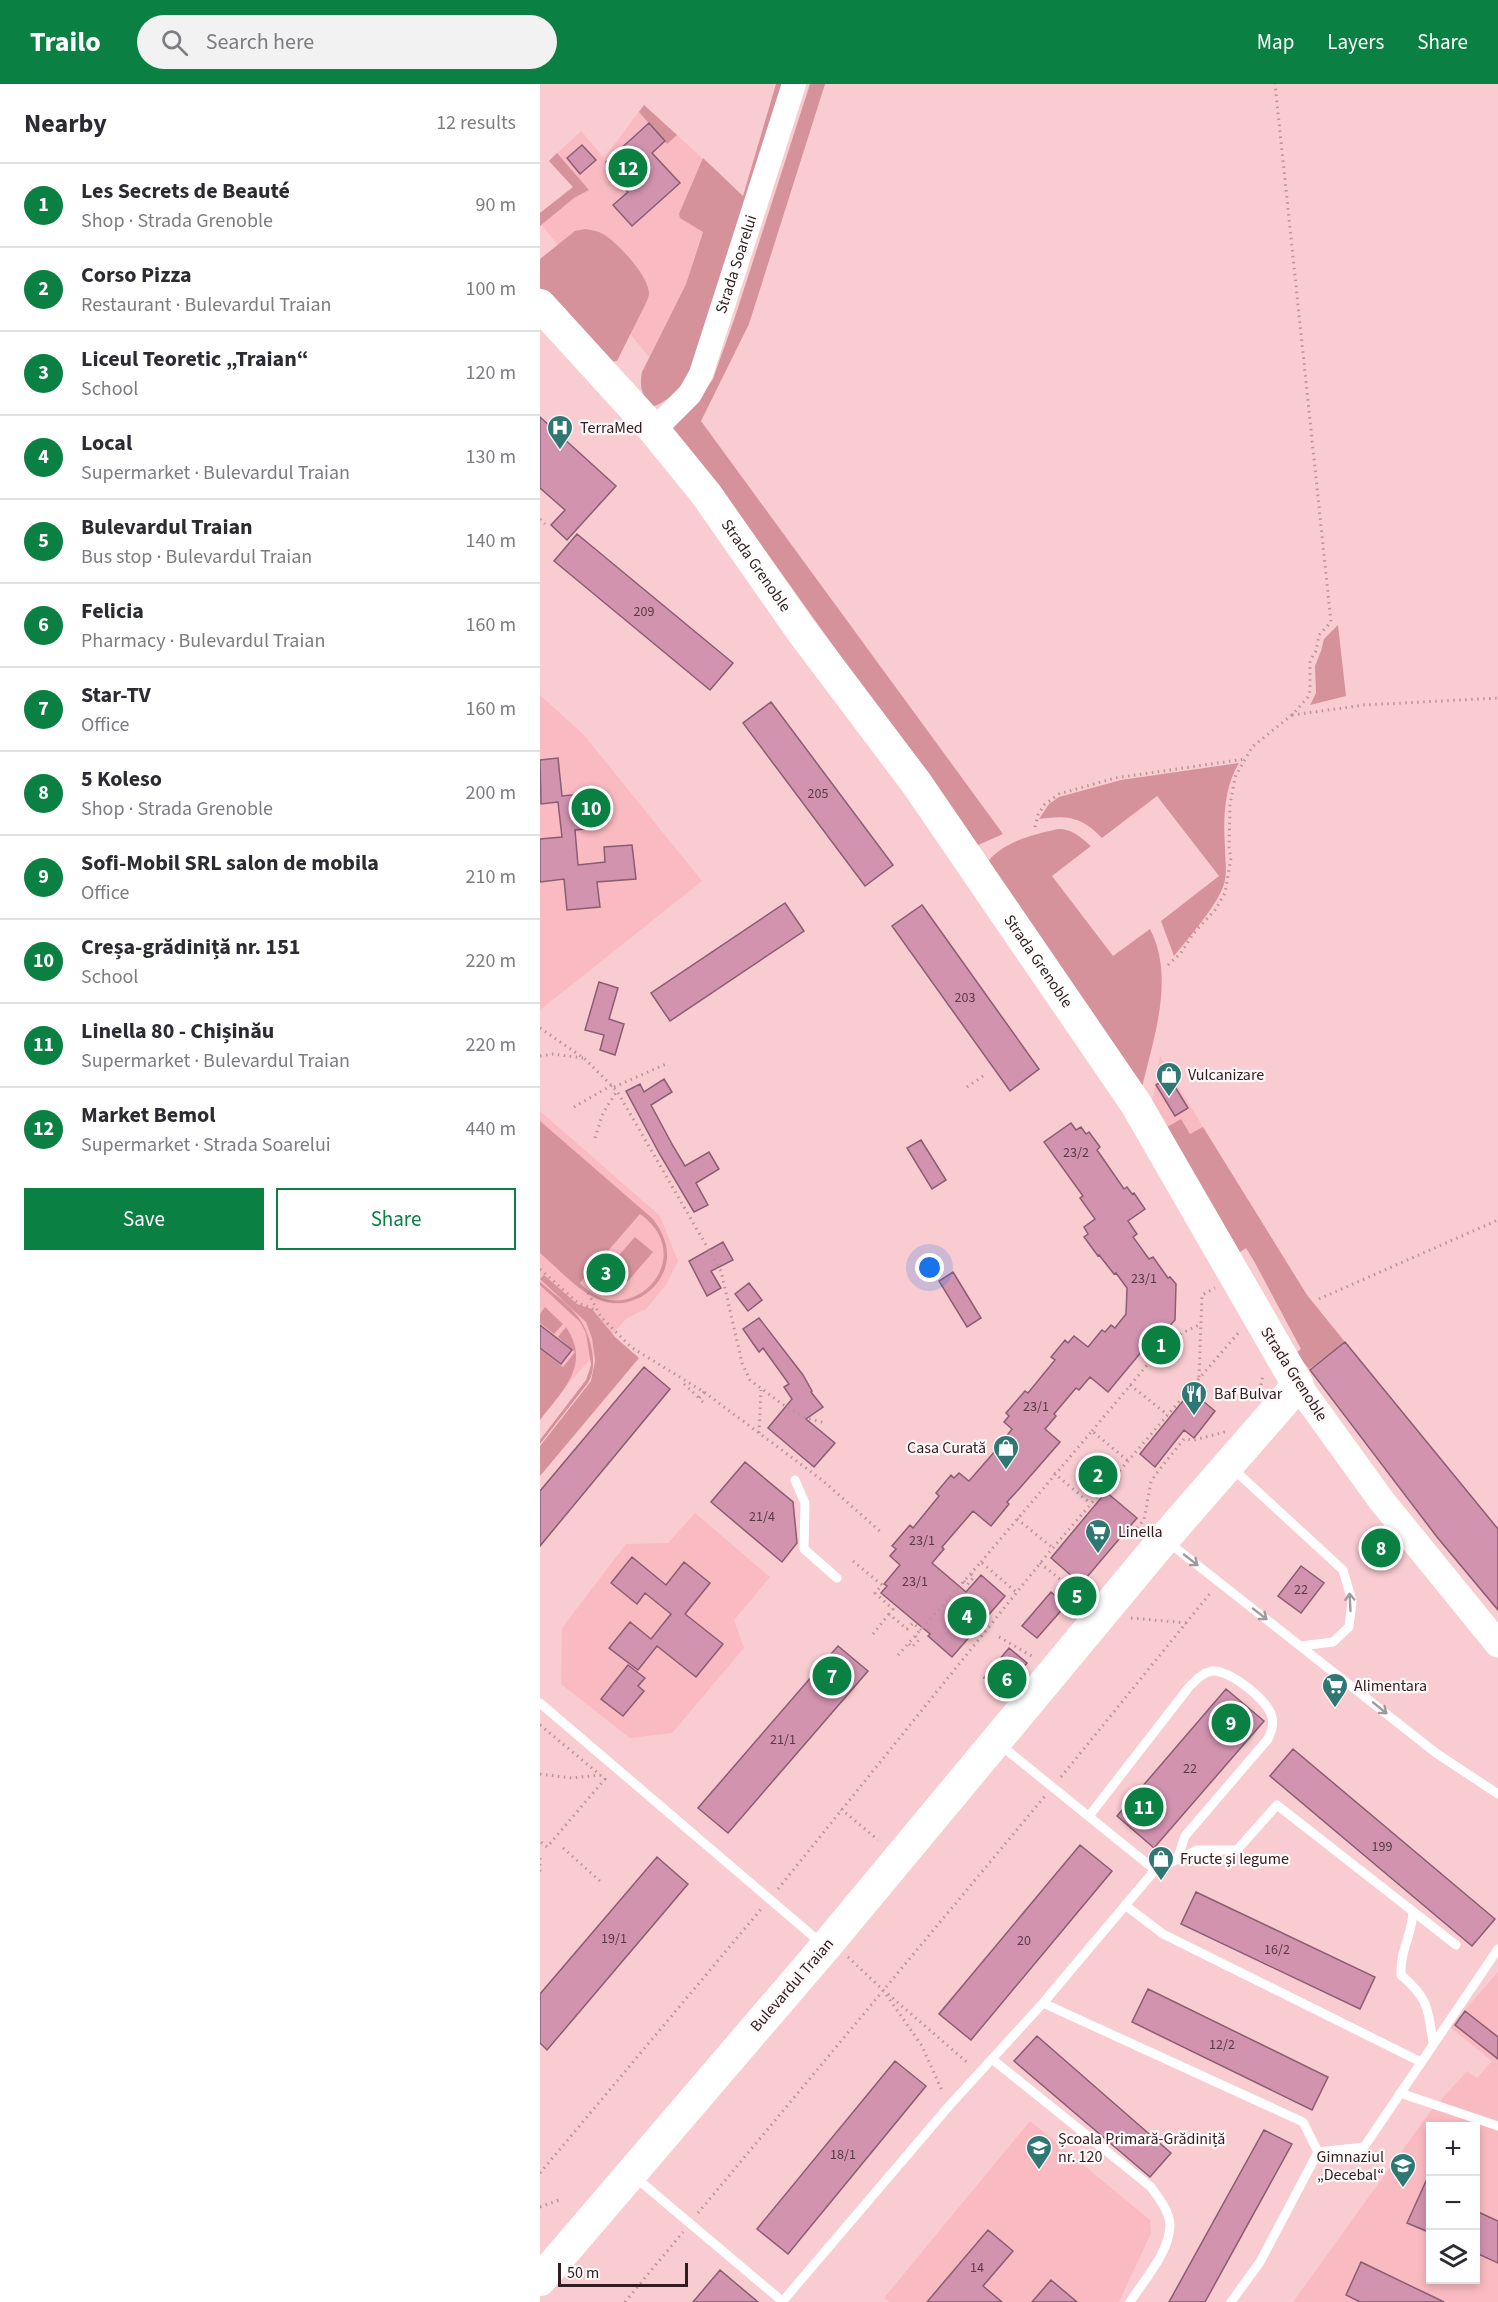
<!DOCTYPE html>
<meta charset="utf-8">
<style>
:root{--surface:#fff;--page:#f2f2f3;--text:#2b2b33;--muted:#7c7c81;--line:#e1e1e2;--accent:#0b8043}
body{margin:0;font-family:"Source Sans 3",sans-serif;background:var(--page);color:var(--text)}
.controls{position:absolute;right:18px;bottom:18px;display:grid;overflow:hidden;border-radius:0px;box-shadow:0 3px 9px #0003}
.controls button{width:54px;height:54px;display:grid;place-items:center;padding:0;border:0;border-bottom:2px solid var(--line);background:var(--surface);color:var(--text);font:30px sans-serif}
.scale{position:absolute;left:18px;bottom:15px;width:130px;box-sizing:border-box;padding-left:6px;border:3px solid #311d1f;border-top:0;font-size:16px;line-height:21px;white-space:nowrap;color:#311d1f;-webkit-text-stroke:4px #fef8f9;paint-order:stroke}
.you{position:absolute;left:390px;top:1184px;width:21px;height:21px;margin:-15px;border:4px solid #fff;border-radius:50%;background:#1a73e8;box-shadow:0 0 0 9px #1a73e833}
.badge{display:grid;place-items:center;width:39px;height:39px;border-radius:50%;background:var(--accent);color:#fff;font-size:20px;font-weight:700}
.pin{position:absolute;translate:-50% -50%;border:3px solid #fff;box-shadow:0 2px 6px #0006}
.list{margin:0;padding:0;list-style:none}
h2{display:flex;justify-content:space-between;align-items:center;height:78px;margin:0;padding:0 24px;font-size:26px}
h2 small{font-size:20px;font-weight:400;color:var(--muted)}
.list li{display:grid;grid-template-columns:39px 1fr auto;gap:18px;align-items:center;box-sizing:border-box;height:84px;padding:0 24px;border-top:2px solid var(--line)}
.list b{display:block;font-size:22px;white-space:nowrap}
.list p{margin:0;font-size:20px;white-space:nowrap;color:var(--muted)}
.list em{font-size:20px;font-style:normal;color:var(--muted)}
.actions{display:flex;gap:12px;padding:18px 24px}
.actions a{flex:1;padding:14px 0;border:2px solid var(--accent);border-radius:0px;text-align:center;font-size:21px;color:var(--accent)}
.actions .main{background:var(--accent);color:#fff}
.icon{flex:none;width:33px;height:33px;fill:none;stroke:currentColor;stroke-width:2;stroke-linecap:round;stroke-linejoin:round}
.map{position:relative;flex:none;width:958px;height:2218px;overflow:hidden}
header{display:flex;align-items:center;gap:36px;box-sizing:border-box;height:84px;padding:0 30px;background:var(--accent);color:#fff}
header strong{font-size:28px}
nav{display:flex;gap:33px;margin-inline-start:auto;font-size:21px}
.search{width:420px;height:54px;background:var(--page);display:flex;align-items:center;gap:15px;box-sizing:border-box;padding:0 21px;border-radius:33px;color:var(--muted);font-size:22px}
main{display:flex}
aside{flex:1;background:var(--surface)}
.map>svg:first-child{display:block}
</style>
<header>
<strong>Trailo</strong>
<div class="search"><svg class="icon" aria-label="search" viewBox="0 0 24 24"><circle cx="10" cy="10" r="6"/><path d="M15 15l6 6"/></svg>Search here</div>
<nav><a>Map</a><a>Layers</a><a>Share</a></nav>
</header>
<main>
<aside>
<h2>Nearby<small>12 results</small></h2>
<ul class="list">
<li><span class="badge">1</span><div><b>Les Secrets de Beauté</b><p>Shop · Strada Grenoble</p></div><em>90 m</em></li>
<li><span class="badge">2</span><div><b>Corso Pizza</b><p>Restaurant · Bulevardul Traian</p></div><em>100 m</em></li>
<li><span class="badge">3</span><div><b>Liceul Teoretic „Traian“</b><p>School</p></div><em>120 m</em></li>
<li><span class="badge">4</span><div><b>Local</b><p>Supermarket · Bulevardul Traian</p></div><em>130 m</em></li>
<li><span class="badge">5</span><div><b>Bulevardul Traian</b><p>Bus stop · Bulevardul Traian</p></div><em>140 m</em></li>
<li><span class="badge">6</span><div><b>Felicia</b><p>Pharmacy · Bulevardul Traian</p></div><em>160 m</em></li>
<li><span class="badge">7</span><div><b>Star-TV</b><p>Office</p></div><em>160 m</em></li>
<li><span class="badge">8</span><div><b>5 Koleso</b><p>Shop · Strada Grenoble</p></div><em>200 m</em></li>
<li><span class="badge">9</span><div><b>Sofi-Mobil SRL salon de mobila</b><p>Office</p></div><em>210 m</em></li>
<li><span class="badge">10</span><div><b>Creșa-grădiniță nr. 151</b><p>School</p></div><em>220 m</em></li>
<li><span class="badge">11</span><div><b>Linella 80 - Chișinău</b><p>Supermarket · Bulevardul Traian</p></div><em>220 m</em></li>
<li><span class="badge">12</span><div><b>Market Bemol</b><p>Supermarket · Strada Soarelui</p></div><em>440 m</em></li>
</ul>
<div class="actions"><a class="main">Save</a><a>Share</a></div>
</aside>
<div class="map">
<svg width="958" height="2218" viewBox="0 0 958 2218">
<rect width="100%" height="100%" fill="#f9ccd1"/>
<path fill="#fabac1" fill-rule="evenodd" d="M104 21 185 95 186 100 161 152 146 200 109 273 0 139V129L33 103 9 77 41 47 64 74Z
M0 611 44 651 162 797 0 926Z
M620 972 663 1043 650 1051 627 1043 612 1018Z
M0 1027 120 1132 138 1177 126 1201 106 1225 87 1234 29 1299 0 1336Z
M155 1429 230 1493 194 1536 204 1564 132 1649 90 1654 21 1600 22 1544 86 1460 128 1459Z
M958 1888V2218H753L890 2028 927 1987 937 1994 952 1977 910 1943ZM890 2042H936V2196H890Z
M490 2037 610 2136 611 2149 579 2218H349L344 2214Z"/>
<path fill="#d5929b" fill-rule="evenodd" d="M236 0H245L155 282C143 299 133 316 112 323 102 312 99 303 102 288L146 200 163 148 140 134 139 130 163 74 203 112Z
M270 0H285L209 240 161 337 463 750 436 762 192 420 130 346 162 311 173 295 196 230Z
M104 21 137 51 127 60 99 28Z
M17 69 49 106 34 114 0 142V129L33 103 9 77Z
M45 145C51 146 58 147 63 150 77 158 110 193 109 210 109 211 107 218 106 219L77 277 70 278 0 204V175L35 147Z
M798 541 806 612 770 621 776 609 775 582 781 567 784 555Z
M699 679C684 703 683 736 685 764 685 775 687 785 685 796 681 818 648 854 634 872L621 837 679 792 617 712 562 754C541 732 527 731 499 735L509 720 519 713 581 696Z
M518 745C533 745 540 753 551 762L512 792 573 872 610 845C635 893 614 953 602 1003L450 780 449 776C467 756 493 751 518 745Z
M641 1035 650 1050 663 1043 767 1211 805 1258 769 1285 756 1269 761 1265 714 1177 706 1164 700 1168 627 1043Z
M0 1037 113 1135C121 1146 128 1159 127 1174 125 1204 91 1227 63 1217 39 1209 19 1185 0 1169ZM100 1130C162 1174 88 1251 40 1199Z
M95 1153 113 1168 82 1204 64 1188Z
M4 1191 37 1220 52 1225 75 1253 99 1274 0 1392V1362L51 1297 55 1277 52 1254 46 1238 0 1195Z
M0 1198C26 1220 46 1231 52 1267 54 1278 54 1289 48 1299L0 1360V1356L46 1296 51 1281 46 1249 40 1238 0 1201Z
M5 1223 23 1240 14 1250 0 1239V1230Z
M26 1243C52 1281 22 1307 0 1336V1265L23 1283 35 1268 18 1253Z"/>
<path fill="#d293af" stroke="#8a5d71" stroke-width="1.5" d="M109 39 125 57 112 69 140 99 92 142 73 121 88 108 76 96 79 93 66 78Z
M42 61 56 76 40 90 27 74Z
M0 333 76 402 27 456 11 441 25 426 0 404Z
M37 450 193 579 170 606 14 477Z
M231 618 353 781 325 802 203 639Z
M18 674 22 712 52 709 56 744 35 746 38 781 65 778 64 763 92 761 96 795 57 798 60 823 27 826 24 795 0 798V755L22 753 18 718 1 720 0 676Z
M245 819 264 847 130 937 111 909Z
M382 821 499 985 470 1007 352 842Z
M59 898 78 904 69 935 84 940 75 971 60 966 64 951 45 946Z
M629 993 648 1024 635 1032 616 1001Z
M124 995 132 1008 111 1021 133 1062 145 1082 169 1068 179 1085 156 1099 168 1121 154 1128 119 1069 86 1007 100 1000 104 1008Z
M531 1039 536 1046 541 1043 546 1050 549 1048 560 1063 557 1066 584 1105 587 1103 592 1110 594 1109 605 1125 588 1137 597 1150 593 1153 609 1175 613 1173 628 1194 630 1193 636 1200 635 1236 610 1263 607 1261 568 1308 550 1293 539 1306 536 1304 514 1330 516 1332 505 1345 520 1358 479 1405 467 1418 469 1420 451 1442 433 1427 402 1463 404 1465 392 1479 426 1508 441 1491 465 1512 412 1573 388 1552 390 1550 341 1509 347 1502 344 1500 360 1481 350 1472 356 1465 352 1462 370 1441 373 1444 399 1412 396 1409 411 1391 414 1394 419 1389 429 1397 456 1366 472 1345 464 1338 469 1332 466 1329 485 1307 488 1309 515 1276 511 1273 525 1256 528 1259 534 1252 548 1263 562 1246 565 1248 571 1241 575 1244 586 1230 587 1204 576 1189 574 1190 559 1171 558 1172 544 1153 548 1150 544 1143 555 1135 540 1114 543 1112 504 1058Z
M381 1056 406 1096 392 1105 367 1064Z
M183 1158 193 1176 171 1187 181 1204 167 1212 149 1177Z
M413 1188 441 1234 427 1243 399 1197Z
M209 1199 222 1216 208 1227 195 1210Z
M219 1234 263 1291 272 1307 271 1308 283 1323 266 1335 295 1359 274 1383 228 1344 252 1315 244 1303 249 1300 223 1264 219 1268 203 1245Z
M0 1241 32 1266 21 1280 0 1264Z
M805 1258 958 1445V1526L897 1453 770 1286Z
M104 1283 130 1305 0 1462V1407Z
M651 1307 675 1327 654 1354 644 1346 615 1383 600 1370Z
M205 1378 253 1418 257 1459 242 1478 171 1418Z
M566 1408 597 1434 541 1500 511 1474Z
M92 1473 126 1501 144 1478 170 1499 145 1530 183 1560 156 1593 117 1562 98 1586 69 1564 90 1538 111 1555 131 1530 105 1509 97 1520 71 1499Z
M761 1482 784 1499 761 1529 738 1512Z
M511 1508 526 1521 497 1554 482 1542Z
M298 1562 328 1587 188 1749 158 1724Z
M469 1564 487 1579 462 1609 444 1594Z
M88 1581 105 1594 98 1602 104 1607 83 1632 61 1615Z
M686 1605 724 1637 614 1764 577 1732Z
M753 1665 955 1835 932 1862 730 1692Z
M540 1761 572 1787 431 1956 399 1930Z
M117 1773 148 1800 7 1966 0 1959V1910Z
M656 1808 835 1893 820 1925 641 1840Z
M608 1905 788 1993 772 2026 592 1938Z
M925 1927 958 1953V1975L915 1941Z
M497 1952 631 2069 610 2093 474 1977Z
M355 1977 386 2002 248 2170 217 2145Z
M724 2046 752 2060 665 2218H629Z
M891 2086V2149L867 2139Z
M936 2127 958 2137V2179L936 2169Z
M448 2146 473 2167 443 2202 462 2218H387Z
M821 2178 904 2218H820L806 2211Z
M180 2186 218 2218H153Z
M511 2196 537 2218H492Z"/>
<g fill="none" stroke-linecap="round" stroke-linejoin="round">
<path stroke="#b99498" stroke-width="3" stroke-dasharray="1.5 4.5" stroke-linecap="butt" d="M0 435 5 440
M752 631 824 621 958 614
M495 743 498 731 504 721 519 710 575 694 705 675
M628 881 641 869 653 850 675 826 685 809 691 774 689 765 690 721 695 693 712 663 753 630 768 613 770 607V577L776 567 779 551 791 538 735 0
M0 944 45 975 77 1007 181 1187 202 1279 210 1296 242 1320 266 1334 285 1339
M0 972 13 970 43 974
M74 1003 126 980
M427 1003 446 990
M34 1023 72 1001
M55 1054 63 1029 77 1007
M0 1185 38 1219 55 1226
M48 1209 61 1233 91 1263 164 1308 282 1396 342 1449
M779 1215 958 1136
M659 1293 662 1211 675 1204
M144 1300 159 1314
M590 1301 628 1331
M720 1307 723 1290
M163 1318 159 1314 164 1308
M552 1347 628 1256 661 1240
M219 1349 221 1306
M514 1389 551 1420
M477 1435 513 1464
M589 1453 604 1436 611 1398 616 1390 644 1355 654 1356 685 1348
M313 1477 342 1501 335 1509 353 1525 349 1530 367 1545 373 1539 381 1546
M441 1478 552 1347 588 1377
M500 1479 542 1513
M424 1497 427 1501 434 1493 431 1490
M591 1534 647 1539
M333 1550 349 1530
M459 1553 495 1574
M369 1560 372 1563 379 1556 375 1552
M358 1571 441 1478 476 1508
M0 1641 65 1695 7 1763 0 1757
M0 1690 32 1694 60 1691
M521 1693 672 1507
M301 1725 338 1756
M23 1764 61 1798
M0 1774V1790
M238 1805 506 1472 700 1247
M308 1873 343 1906 382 1962 403 2009
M348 1910 429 1980
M0 2089 222 1824
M0 2123 19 2116
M158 2129 505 1712
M85 2218 143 2148"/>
<path stroke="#fff" stroke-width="9" d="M691 1383 803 1486 812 1517 809 1543 793 1558 761 1562
M255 1396 265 1419 264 1465 297 1494
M628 1458 896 1669 958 1710
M0 1619 281 1859
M458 1659 615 1786
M549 1732 649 1603C656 1596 662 1589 672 1587 689 1585 728 1616 732 1633 734 1641 731 1648 728 1655L645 1752 637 1776
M585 1821 623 1850 881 1978
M873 1828C872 1852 860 1865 861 1891 889 1915 888 1925 893 1959
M503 1919 763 2038 778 2068
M452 1975 611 2103C619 2114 630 2128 630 2142 629 2169 604 2196 590 2218
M860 2009 958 2042
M95 2093 242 2217
M242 2218 409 2022 503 1919 615 1786 657 1766H697L737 1721 916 1861
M691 2218 720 2178 778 2068 824 2063 958 1865"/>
<path stroke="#fff" stroke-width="24" id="s1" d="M114 346 150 310 161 290 254 0"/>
<path stroke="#fff" stroke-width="27" d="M758 1301 841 1416 958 1560"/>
<path stroke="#fff" stroke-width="32" id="s2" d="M0 221 114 346 166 410 261 546 377 700 596 1020 758 1301 624 1455 286 1862 0 2196"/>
</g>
<defs><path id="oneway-shaft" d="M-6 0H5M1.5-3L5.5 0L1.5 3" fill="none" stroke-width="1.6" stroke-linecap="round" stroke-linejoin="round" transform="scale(1.5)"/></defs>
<g stroke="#a2999a">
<use href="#oneway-shaft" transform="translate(651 1476) rotate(38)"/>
<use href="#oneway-shaft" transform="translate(810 1518) rotate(-93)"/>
<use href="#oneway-shaft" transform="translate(720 1530) rotate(38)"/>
<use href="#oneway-shaft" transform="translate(840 1624) rotate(39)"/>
</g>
<defs>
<symbol id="hospital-pin" viewBox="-11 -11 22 30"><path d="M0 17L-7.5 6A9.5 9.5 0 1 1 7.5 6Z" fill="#2e7773" stroke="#fef8f9"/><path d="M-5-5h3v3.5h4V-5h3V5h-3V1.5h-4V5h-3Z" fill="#fff"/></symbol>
<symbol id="shop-pin" viewBox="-11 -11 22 30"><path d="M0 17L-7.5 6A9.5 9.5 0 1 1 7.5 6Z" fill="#2e7773" stroke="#fef8f9"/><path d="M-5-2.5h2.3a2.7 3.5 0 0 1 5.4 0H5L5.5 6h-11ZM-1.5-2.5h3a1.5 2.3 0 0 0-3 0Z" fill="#fff"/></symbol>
<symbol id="restaurant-pin" viewBox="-11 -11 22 30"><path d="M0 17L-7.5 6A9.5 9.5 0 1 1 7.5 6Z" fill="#2e7773" stroke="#fef8f9"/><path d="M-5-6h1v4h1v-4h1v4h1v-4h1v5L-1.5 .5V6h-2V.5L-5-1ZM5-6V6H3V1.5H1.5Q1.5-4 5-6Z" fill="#fff"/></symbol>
<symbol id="supermarket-pin" viewBox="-11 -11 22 30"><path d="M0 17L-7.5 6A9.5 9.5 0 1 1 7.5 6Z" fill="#2e7773" stroke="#fef8f9"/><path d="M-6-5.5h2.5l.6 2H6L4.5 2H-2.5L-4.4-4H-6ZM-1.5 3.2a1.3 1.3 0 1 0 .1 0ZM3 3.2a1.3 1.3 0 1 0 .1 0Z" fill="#fff"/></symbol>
<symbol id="school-pin" viewBox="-11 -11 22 30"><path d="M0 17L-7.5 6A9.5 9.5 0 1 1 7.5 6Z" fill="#2e7773" stroke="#fef8f9"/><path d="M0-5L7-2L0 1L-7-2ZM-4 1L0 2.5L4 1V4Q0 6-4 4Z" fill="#fff"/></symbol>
</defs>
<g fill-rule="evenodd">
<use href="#hospital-pin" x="5" y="329" width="30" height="40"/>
<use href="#shop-pin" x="614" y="976" width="30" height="40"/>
<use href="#restaurant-pin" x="639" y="1295" width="30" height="40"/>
<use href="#shop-pin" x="451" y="1349" width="30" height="40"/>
<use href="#supermarket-pin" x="543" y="1433" width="30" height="40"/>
<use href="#supermarket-pin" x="780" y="1587" width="30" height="40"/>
<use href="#shop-pin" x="606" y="1760" width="30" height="40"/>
<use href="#school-pin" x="484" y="2049" width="30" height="40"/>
<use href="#school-pin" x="848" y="2067" width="30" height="40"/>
</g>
<g text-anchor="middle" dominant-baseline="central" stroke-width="4.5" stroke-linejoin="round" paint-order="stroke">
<g font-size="14" fill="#593a43">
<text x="104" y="528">209</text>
<text x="278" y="710">205</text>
<text x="425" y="914">203</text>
<text x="536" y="1069">23/2</text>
<text x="604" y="1195">23/1</text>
<text x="496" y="1323">23/1</text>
<text x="222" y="1433">21/4</text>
<text x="382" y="1457">23/1</text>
<text x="375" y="1498">23/1</text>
<text x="761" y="1506">22</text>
<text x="243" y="1656">21/1</text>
<text x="650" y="1685">22</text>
<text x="842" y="1763">199</text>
<text x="74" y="1855">19/1</text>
<text x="484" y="1857">20</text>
<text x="737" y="1866">16/2</text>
<text x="682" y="1961">12/2</text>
<text x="303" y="2071">18/1</text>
<text x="437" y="2184">14</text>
</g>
<g font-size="16" fill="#311d1f" stroke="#fef8f9">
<text stroke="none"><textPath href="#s1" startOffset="189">Strada Soarelui</textPath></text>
<text stroke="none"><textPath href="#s2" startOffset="339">Strada Grenoble</textPath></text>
<text stroke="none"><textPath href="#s2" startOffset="825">Strada Grenoble</textPath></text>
<text transform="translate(754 1290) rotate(57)">Strada Grenoble</text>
<text transform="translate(252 1901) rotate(-49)">Bulevardul Traian</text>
</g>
<g font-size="16" fill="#311d1f" stroke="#fef8f9" text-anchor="start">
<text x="40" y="344">TerraMed</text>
<text x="648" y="991">Vulcanizare</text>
<text x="674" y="1310">Baf Bulvar</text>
<text x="446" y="1364" text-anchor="end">Casa Curată</text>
<text x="578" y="1448">Linella</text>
<text x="814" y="1602">Alimentara</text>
<text x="640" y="1775">Fructe și legume</text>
<text x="518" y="2055">Școala Primară-Grădiniță<tspan x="518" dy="18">nr. 120</tspan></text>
<text x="844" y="2073" text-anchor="end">Gimnaziul<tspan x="844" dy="18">„Decebal“</tspan></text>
</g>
</g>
</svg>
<div class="controls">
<button>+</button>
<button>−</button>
<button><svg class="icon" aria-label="layers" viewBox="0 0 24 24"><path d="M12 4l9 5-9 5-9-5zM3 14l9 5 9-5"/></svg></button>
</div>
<div class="scale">50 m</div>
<div class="you"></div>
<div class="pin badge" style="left:621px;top:1261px">1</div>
<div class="pin badge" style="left:558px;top:1391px">2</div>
<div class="pin badge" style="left:66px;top:1189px">3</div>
<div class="pin badge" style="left:427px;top:1532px">4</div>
<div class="pin badge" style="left:537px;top:1512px">5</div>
<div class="pin badge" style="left:467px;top:1595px">6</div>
<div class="pin badge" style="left:292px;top:1592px">7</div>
<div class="pin badge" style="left:841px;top:1464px">8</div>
<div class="pin badge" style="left:691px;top:1639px">9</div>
<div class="pin badge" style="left:51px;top:724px">10</div>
<div class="pin badge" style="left:604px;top:1723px">11</div>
<div class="pin badge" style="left:88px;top:84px">12</div>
</div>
</main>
